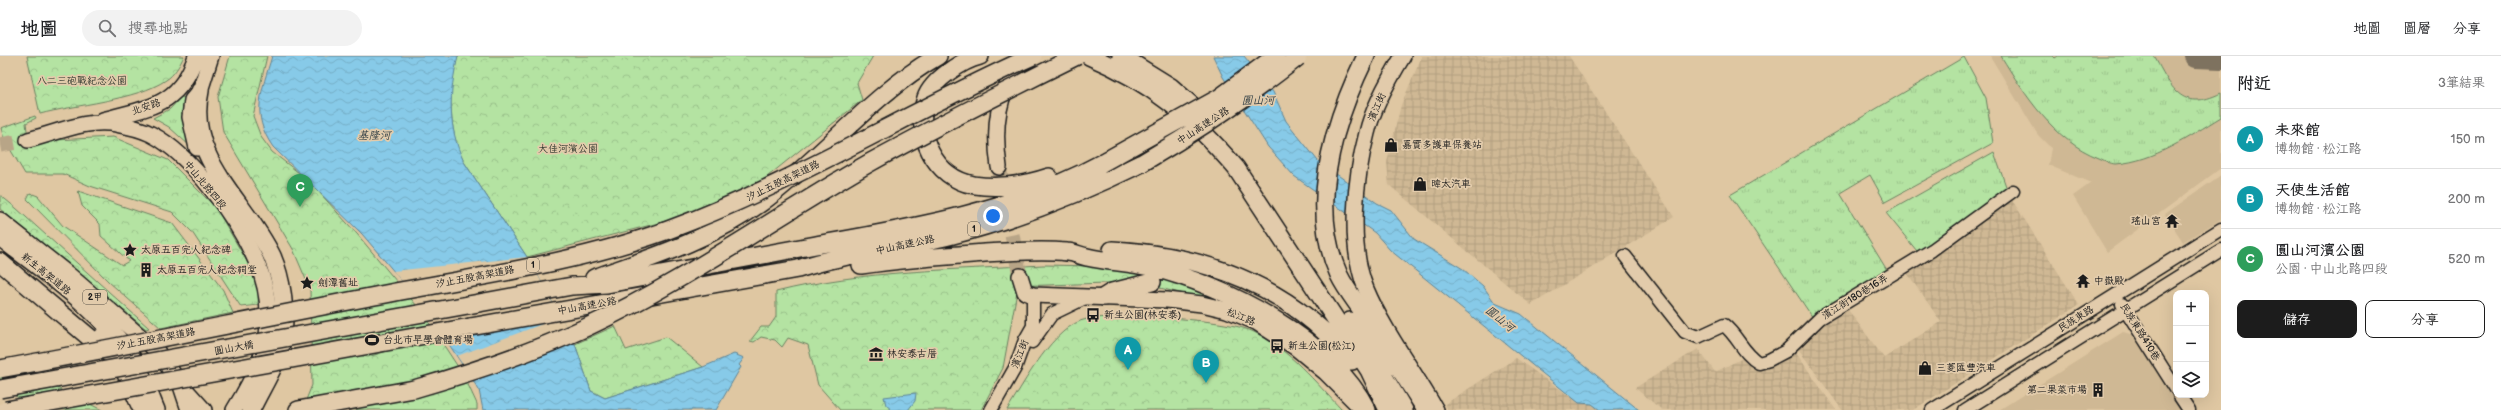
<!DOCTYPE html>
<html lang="zh-TW">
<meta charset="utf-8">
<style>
:root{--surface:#fff;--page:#f2f2f2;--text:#202124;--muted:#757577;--line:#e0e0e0;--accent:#1c1c1c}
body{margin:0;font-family:"Balsamiq Sans","LXGW WenKai TC",sans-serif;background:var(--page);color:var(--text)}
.controls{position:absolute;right:12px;bottom:12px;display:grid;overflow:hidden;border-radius:8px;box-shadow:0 4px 16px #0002}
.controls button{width:36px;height:36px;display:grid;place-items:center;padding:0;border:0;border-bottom:1px solid var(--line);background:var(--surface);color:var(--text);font:20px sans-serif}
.you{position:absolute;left:993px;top:160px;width:14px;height:14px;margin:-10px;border:3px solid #fff;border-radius:50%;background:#1a73e8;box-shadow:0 0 0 6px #1a73e833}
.badge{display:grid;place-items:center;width:26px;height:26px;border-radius:50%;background:var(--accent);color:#fff;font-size:13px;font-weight:700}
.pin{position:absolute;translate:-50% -33px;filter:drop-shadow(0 1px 2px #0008)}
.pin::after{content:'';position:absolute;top:21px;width:14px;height:12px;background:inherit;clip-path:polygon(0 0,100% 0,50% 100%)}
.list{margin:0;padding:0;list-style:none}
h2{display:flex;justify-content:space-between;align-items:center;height:52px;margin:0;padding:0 16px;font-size:17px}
h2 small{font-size:13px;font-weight:400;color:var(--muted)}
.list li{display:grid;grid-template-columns:26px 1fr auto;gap:12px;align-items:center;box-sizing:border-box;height:60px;padding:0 16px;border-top:1px solid var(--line)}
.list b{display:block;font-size:15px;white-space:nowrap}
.list p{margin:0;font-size:13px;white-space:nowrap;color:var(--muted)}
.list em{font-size:13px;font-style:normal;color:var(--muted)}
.actions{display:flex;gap:8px;padding:12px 16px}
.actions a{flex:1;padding:9px 0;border:1px solid var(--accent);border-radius:8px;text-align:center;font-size:14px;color:var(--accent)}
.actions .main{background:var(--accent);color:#fff}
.icon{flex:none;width:22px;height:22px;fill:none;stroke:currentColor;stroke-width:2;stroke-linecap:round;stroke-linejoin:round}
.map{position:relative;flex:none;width:2221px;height:354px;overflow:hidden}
header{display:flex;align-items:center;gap:24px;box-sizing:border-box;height:56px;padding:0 20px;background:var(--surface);border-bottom:1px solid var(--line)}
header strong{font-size:19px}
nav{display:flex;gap:22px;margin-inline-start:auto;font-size:14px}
.search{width:280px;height:36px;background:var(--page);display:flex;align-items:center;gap:10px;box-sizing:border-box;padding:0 14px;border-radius:22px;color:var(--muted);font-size:15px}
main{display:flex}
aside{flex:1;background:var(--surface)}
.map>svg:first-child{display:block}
</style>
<header>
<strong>地圖</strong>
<div class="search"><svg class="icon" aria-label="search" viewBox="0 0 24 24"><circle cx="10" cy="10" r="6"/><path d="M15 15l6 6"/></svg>搜尋地點</div>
<nav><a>地圖</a><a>圖層</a><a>分享</a></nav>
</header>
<main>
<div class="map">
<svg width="2221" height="354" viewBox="0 0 2221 354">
<defs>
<pattern id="industrial-grid" width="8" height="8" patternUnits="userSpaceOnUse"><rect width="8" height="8" fill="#cfb894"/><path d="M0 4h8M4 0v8" fill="none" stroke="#b19e7f"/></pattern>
<pattern id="grass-tufts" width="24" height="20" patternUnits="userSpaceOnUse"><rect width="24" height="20" fill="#b4e3a2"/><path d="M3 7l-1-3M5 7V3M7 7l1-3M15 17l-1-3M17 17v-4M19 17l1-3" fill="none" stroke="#9ac28b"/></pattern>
<pattern id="forest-crowns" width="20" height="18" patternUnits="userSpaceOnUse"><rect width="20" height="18" fill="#b4e3a2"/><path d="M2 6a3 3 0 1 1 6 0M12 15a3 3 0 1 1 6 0" fill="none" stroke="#9ac28b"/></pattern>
<pattern id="water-waves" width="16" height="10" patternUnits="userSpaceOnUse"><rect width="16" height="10" fill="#87cae8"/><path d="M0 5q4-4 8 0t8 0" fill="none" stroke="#74adc6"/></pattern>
</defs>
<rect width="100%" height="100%" fill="#dfc7a2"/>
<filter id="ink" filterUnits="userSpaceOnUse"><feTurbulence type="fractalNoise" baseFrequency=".025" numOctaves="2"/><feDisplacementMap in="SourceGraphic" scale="8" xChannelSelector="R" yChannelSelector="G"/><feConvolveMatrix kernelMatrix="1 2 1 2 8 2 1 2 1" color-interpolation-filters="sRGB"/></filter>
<g filter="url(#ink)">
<path fill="#cfb894" d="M1990 0H2221V112L2107 196 2073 140 2091 127 2048 109 2051 92 2038 79Z
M2221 119V163L2183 186 2165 158Z
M2123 276 2134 279 2181 354H1999Z"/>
<path fill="url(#industrial-grid)" d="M1422 0H1569L1674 161 1531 249 1389 129 1387 106 1401 49Z
M2012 144 2079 249 1913 354H1842L1797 291 1846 251 1884 302 1941 266 1905 214Z
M1698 293 1715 316 1743 302 1753 313 1794 294 1836 354H1662L1635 332Z
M1516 302 1579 347 1592 348 1600 354H1448L1445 348Z"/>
<path fill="url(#grass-tufts)" stroke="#68805f" d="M2001 0H2053L2055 2 2058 0H2154C2171 31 2181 57 2221 37V61C2188 81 2155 105 2116 108 2110 108 2104 104 2099 102 2054 85 2025 39 2001 0Z
M1964 1 1986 42 1993 87 1885 146 1870 119 1840 137 1890 219 1813 262 1730 139Z
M181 41 188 42 190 90 169 71 153 62 170 53Z
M1994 96 2009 139 1921 200 1886 157Z"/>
<path fill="url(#forest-crowns)" stroke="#68805f" d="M27 0H184C180 9 174 19 166 24 137 44 73 49 40 58Z
M230 0H267L253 60 261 81 272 96 308 124 357 178 422 256 464 320 477 348V354H302L312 329 310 233 293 193 223 76 218 41Z
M458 0H873L857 27 862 44 757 129 701 156 527 201 464 106 456 89 452 66 450 33Z
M35 60 36 62 26 67 29 90 55 84 113 81 168 104 216 152 259 226 258 249 241 251 192 176 172 156 90 130 63 118H25L4 83 1 72Z
M78 135 172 167 223 234 233 257 161 272 109 226 27 143 30 137 38 140 63 170 122 209 129 205 101 180 100 168 82 150Z
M0 139 16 152 149 272 146 273 0 153Z
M1043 209 1099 210 1164 222 1219 242 1212 245 1136 226 1018 230 1003 312 981 354H840L818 329 808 289 788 282 782 291 775 284 761 281 754 286 750 285 761 271H769L776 261V236C863 214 954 214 1043 209Z
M1149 260C1176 263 1231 265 1254 276 1290 294 1315 326 1342 354H1007C1024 327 1054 269 1087 263 1107 260 1129 261 1149 260Z
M615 270 626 294 666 281 703 311 605 342 591 335 575 288Z
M0 304 102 354H42L0 332Z"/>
<path fill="#b4e3a2" stroke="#68805f" d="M389 272 392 281 387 295 368 301 354 298 350 275Z"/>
<path fill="url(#water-waves)" stroke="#5c8496" d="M272 0H458C449 38 447 69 464 106L531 207 575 288 591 335 605 342 703 311 734 298 744 302 739 309 741 311 716 354H483L479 334 425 252 362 178 273 91C250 58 262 35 272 0Z
M1213 0H1244L1273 36 1286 65 1318 105 1377 147 1391 154 1414 183 1463 213 1483 230 1495 247 1521 258 1639 354H1600L1592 348 1579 347 1390 194 1375 177 1294 120 1268 91 1223 21Z
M916 337 915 345 908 354H892L886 349 884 341Z"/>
<path fill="#dfc7a2" d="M527 201 531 207 408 232 393 215Z
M533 210 559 259 443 280 410 235Z
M561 261 569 276 468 316 457 300Z"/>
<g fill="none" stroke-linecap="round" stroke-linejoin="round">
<path stroke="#7e725f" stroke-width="24" d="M2196 0 2221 1"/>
<path stroke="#b8a587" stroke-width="15" stroke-dasharray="15 8" stroke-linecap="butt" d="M0 89 28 84
M999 111 1020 220"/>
<defs>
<path id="minor" d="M1625 200 1685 276 1698 281 1724 269C1738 280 1743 298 1759 307L1769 304 1786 295 1820 262 1932 194 2013 135
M2122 248 2176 333
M1032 286 1052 258 1087 241
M2179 339 2189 354
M991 354 1015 312 1025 284 1033 270V239
M1932 354 2221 173
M1965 354 2221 194"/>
<path id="major" d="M1403 0C1389 23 1373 51 1367 77 1355 122 1348 189 1366 233 1383 274 1414 315 1436 354
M103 64C148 51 179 51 196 0
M28 84C56 77 88 62 116 68 128 70 141 73 151 78 192 99 238 164 256 205 265 224 269 246 268 267 268 296 249 330 234 354
M197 92 190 61 192 44 200 35 211 0
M999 111C993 70 997 37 1023 3
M0 164 68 218 156 294 180 327 189 354
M1020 220 1025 236 1033 239 1167 244 1202 248 1227 254 1256 266 1296 292 1325 316 1361 352
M185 333 204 354"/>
<path id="highway" d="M980 0C963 4 932 24 926 42 914 78 934 122 974 129 1000 133 1025 129 1049 121
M1089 0C1153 27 1191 60 1236 112L1369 314 1388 354
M1121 0 1171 31 1206 62
M1366 0C1334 65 1307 148 1339 219 1346 234 1358 248 1367 262 1387 293 1406 323 1426 354
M200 35C185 103 246 145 272 200 282 223 286 254 283 278 280 305 262 330 251 354
M0 181C44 216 99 252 130 299 142 316 148 335 156 354
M1112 194C1207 199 1290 230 1352 305
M0 206 108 297
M861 209C903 203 943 200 985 197 1012 196 1040 193 1067 196 1074 196 1080 200 1087 201 1108 206 1129 206 1150 211 1225 229 1331 283 1367 354
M594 222C654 201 709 184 762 146 823 101 872 38 938 0
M1104 241 1112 236 1152 226
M468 249 572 230 607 228C677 215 746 202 816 189 913 172 1013 155 1100 108
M1350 265 1386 313
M470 271 798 213C847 197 899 192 949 180 1017 163 1079 138 1142 107
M103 280 125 316 142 354
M1376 307 1404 354
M298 354 414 333"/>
</defs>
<use href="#minor" stroke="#1c1c1c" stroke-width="15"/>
<use href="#major" stroke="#1c1c1c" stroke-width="18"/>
<use href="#highway" stroke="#1c1c1c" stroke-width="20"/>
<use href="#minor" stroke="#e2cbab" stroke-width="12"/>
<use href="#major" stroke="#e2cbab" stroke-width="15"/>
<use href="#highway" stroke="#e2cbab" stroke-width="17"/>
<defs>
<path id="highway-bridge" d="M1142 107C1197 75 1248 41 1298 1
M1100 108 1219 42 1276 0
M0 313C125 290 250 264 375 240 473 221 574 208 668 174 795 127 909 55 1033 0
M0 333 468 249
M414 333C473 316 531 297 587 271 686 225 776 160 871 106 939 69 1008 34 1077 0
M6 354 470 271"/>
</defs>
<use href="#highway-bridge" stroke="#1c1c1c" stroke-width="20" stroke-linecap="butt"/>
<use href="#highway-bridge" stroke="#e2cbab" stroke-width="17"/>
</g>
</g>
<defs>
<symbol id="shop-bare" viewBox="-9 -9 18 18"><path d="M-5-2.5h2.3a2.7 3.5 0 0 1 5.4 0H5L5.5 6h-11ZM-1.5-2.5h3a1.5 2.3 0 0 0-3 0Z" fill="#1c1c1c" stroke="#e2cbab" stroke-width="2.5" paint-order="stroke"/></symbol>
<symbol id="temple-bare" viewBox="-9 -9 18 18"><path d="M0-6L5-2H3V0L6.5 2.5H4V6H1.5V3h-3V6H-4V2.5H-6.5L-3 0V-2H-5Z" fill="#1c1c1c" stroke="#e2cbab" stroke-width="2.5" paint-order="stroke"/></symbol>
<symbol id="sight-bare" viewBox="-9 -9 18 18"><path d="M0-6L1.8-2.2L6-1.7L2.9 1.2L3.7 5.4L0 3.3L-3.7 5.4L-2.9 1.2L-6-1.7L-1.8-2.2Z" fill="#1c1c1c" stroke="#e2cbab" stroke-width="2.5" paint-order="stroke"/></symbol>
<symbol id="building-bare" viewBox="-9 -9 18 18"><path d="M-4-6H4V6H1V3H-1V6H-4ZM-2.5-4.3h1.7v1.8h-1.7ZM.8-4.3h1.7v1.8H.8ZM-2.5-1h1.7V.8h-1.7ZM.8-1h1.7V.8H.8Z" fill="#1c1c1c" stroke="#e2cbab" stroke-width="2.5" paint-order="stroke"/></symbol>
<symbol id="bus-bare" viewBox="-9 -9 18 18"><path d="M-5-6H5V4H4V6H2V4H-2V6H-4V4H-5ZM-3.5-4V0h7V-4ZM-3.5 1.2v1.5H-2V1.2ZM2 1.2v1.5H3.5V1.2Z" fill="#1c1c1c" stroke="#e2cbab" stroke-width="2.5" paint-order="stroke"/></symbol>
<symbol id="stadium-bare" viewBox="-9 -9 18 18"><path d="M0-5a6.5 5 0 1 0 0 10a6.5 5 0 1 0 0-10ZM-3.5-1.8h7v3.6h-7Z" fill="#1c1c1c" stroke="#e2cbab" stroke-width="2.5" paint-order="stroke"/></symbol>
<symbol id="museum-bare" viewBox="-9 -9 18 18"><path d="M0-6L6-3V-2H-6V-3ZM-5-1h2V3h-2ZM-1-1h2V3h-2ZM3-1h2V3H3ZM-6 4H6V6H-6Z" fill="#1c1c1c" stroke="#e2cbab" stroke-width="2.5" paint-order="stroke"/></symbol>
</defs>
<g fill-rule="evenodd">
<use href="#shop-bare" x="1381" y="79" width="20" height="20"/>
<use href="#shop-bare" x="1410" y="118" width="20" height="20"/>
<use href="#temple-bare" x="2162" y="155" width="20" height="20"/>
<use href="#sight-bare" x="120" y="184" width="20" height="20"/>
<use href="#building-bare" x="136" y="204" width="20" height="20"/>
<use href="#temple-bare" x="2073" y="215" width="20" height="20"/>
<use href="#sight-bare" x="297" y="217" width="20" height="20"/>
<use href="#bus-bare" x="1083" y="249" width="20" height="20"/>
<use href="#stadium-bare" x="362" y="274" width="20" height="20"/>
<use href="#bus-bare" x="1267" y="280" width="20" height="20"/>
<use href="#museum-bare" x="866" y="288" width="20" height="20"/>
<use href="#shop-bare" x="1915" y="302" width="20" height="20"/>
<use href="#building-bare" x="2088" y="324" width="20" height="20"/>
</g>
<g text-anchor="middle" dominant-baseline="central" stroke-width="3.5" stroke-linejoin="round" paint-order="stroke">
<g fill="#e2cbab" stroke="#575047" stroke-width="1">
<rect x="968" y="166" width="12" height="14" rx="3"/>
<rect x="527" y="202" width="12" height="14" rx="3"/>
<rect x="83" y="234" width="24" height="14" rx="3"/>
</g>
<g font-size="9" font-weight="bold" fill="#1c1c1c">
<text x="974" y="173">1</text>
<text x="533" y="209">1</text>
<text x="95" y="241">2甲</text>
</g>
<g font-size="10" fill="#333a30" stroke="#e2cbab">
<text x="82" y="25">八二三砲戰紀念公園</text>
<text x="568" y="93">大佳河濱公園</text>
</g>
<g font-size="10" fill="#1c1c1c" stroke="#e2cbab">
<text transform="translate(146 51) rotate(-19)">北安路</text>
<text transform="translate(1377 51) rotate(-66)">濱江街</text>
<text transform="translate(1203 70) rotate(-33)">中山高速公路</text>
<text transform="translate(783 125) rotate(-26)">汐止五股高架道路</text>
<text transform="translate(205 129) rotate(50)">中山北路四段</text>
<text transform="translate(905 189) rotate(-12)">中山高速公路</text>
<text transform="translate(46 218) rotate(39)">新生高架道路</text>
<text transform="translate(475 221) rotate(-11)">汐止五股高架道路</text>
<text transform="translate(1855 241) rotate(-32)">濱江街180巷16弄</text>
<text transform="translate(587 250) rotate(-10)">中山高速公路</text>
<text transform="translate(1241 261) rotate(23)">松江路</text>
<text transform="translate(2076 263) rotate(-32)">民族東路</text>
<text transform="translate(2140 276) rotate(58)">民族東路410巷</text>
<text transform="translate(156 283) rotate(-11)">汐止五股高架道路</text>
<text transform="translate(234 292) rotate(-10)">圓山大橋</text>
<text transform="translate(1020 298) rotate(-68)">濱江街</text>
</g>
<g font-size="10" fill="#1c1c1c" stroke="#e2cbab" text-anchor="start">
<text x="1402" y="89">嘉實多護車保養站</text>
<text x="1431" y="128">暐太汽車</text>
<text x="2161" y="165" text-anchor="end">瑤山宮</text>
<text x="141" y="194">太原五百完人紀念碑</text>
<text x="157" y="214">太原五百完人紀念祠堂</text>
<text x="2094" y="225">中嶽殿</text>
<text x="318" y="227">劍潭舊址</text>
<text x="1104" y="259">新生公園(林安泰)</text>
<text x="383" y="284">台北市早學會體育場</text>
<text x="1288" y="290">新生公園(松江)</text>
<text x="887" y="298">林安泰古厝</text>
<text x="1936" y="312">三菱匯豐汽車</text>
<text x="2087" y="334" text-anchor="end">第二果菜市場</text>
</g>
<g font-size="11" font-style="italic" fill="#313f45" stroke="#e2cbab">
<text x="1258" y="44">圓山河</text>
<text x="374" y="79">基隆河</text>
<text transform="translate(1500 263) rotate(39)">圓山河</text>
</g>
</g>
</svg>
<div class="controls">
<button>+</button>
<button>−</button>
<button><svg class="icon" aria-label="layers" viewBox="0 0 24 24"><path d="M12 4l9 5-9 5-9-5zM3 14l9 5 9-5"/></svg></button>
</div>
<div class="you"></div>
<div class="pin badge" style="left:1128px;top:314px;background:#0f9aa8">A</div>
<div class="pin badge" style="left:1206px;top:327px;background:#0f9aa8">B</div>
<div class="pin badge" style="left:300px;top:151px;background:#2e9e5b">C</div>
</div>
<aside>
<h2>附近<small>3筆結果</small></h2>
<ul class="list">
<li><span class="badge" style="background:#0f9aa8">A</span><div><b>未來館</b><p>博物館 · 松江路</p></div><em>150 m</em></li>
<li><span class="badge" style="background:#0f9aa8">B</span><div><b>天使生活館</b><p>博物館 · 松江路</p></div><em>200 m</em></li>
<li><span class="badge" style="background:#2e9e5b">C</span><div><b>圓山河濱公園</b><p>公園 · 中山北路四段</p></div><em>520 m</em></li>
</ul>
<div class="actions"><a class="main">儲存</a><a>分享</a></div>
</aside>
</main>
